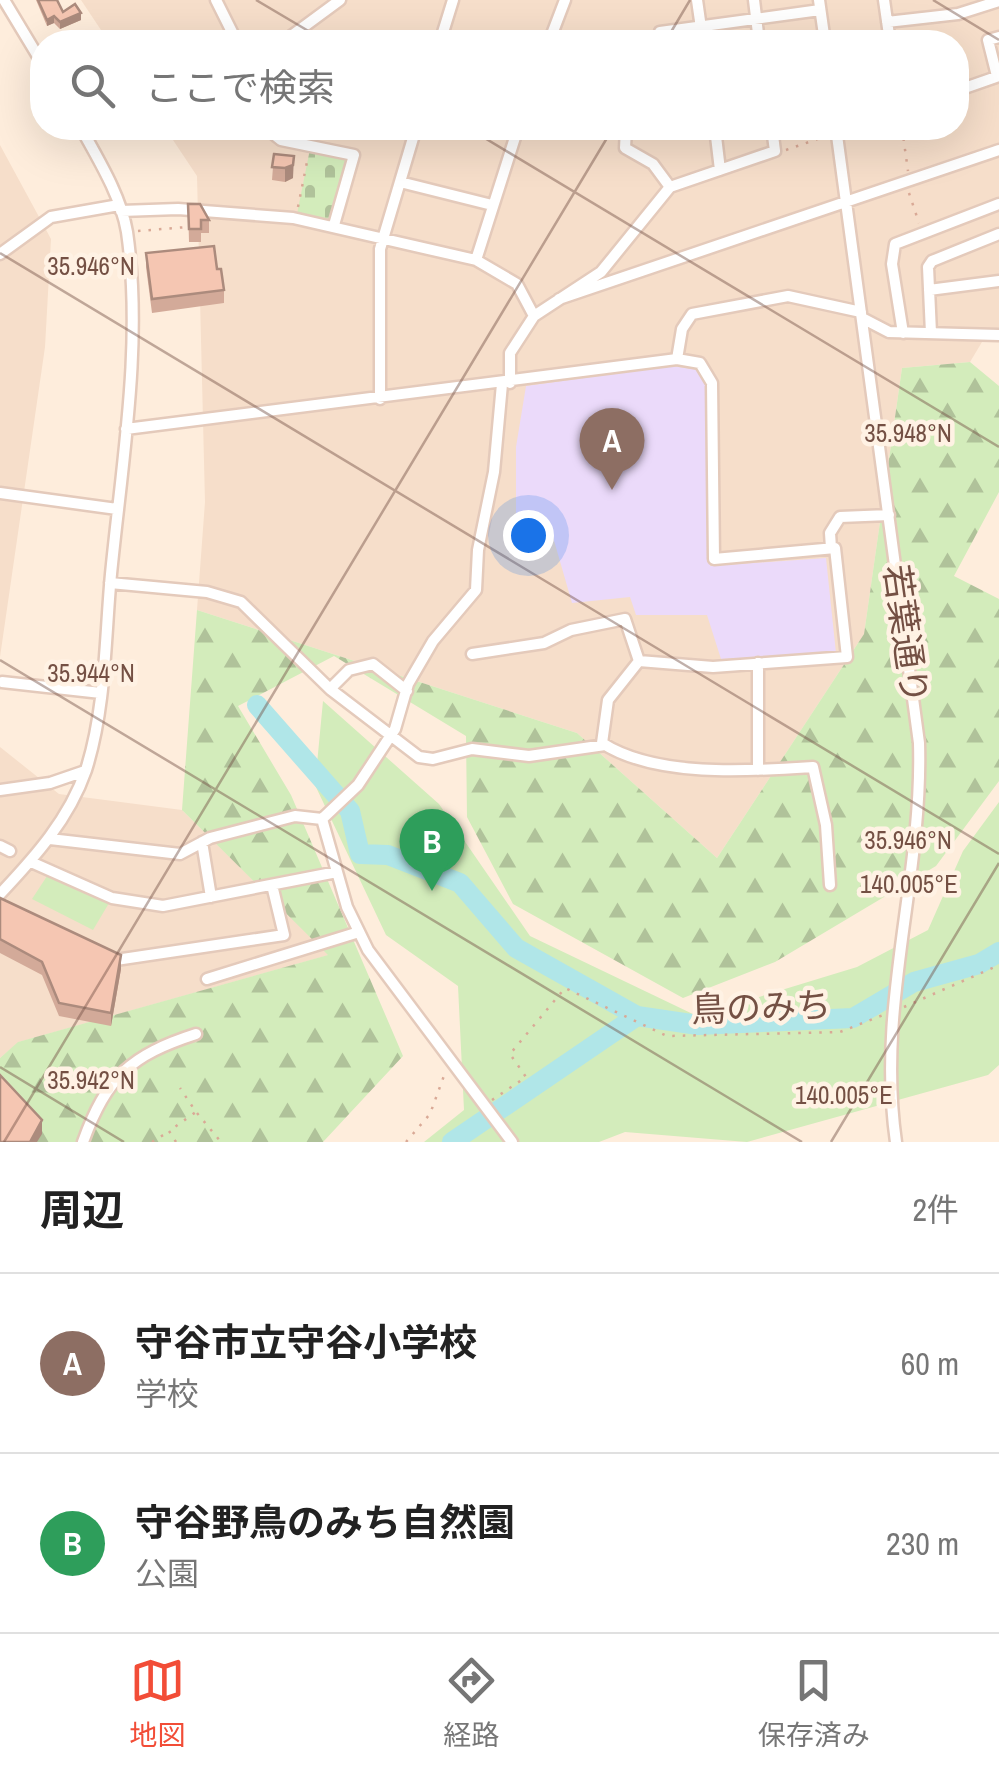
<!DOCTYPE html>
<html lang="ja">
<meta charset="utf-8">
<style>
:root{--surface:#fff;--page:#f2f2f2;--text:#222;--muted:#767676;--line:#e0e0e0;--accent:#f24d37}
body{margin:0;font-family:"Archivo Narrow","Noto Sans JP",sans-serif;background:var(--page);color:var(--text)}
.you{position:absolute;left:528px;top:535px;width:35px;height:35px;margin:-25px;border:8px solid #fff;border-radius:50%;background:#1a73e8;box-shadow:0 0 0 15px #1a73e833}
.badge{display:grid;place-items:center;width:65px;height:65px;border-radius:50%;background:var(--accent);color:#fff;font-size:32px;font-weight:700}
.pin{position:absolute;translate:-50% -82px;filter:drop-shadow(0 2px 5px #0008)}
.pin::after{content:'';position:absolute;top:52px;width:35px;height:30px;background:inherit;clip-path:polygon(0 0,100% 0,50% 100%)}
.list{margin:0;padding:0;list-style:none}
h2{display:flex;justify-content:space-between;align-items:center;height:130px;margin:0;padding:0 40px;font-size:42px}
h2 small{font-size:32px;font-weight:400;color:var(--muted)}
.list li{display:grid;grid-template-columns:65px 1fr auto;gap:30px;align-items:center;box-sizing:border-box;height:180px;padding:0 40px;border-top:2px solid var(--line)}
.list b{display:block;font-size:38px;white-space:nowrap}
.list p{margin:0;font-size:32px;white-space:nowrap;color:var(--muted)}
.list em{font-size:32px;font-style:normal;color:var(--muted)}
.icon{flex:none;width:55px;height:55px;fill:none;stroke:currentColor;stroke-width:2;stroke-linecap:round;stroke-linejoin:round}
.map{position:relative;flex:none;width:999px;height:1142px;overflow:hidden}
.search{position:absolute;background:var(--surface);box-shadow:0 10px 40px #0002;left:30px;right:30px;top:30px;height:110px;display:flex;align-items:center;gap:25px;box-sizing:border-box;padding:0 35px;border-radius:40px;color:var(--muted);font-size:38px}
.sheet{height:490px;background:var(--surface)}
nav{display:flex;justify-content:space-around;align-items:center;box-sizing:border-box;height:140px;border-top:2px solid var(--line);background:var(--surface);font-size:28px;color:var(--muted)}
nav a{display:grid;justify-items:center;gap:5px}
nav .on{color:var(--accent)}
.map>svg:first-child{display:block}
</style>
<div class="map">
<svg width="999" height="1142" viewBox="0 0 999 1142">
<defs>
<pattern id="forest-firs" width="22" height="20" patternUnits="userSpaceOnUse" patternTransform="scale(2.5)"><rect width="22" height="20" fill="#d3ecbb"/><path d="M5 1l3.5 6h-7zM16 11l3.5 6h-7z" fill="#b0c29a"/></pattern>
<pattern id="cemetery-stones" width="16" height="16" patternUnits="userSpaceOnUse" patternTransform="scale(2.5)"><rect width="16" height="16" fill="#d3ecbb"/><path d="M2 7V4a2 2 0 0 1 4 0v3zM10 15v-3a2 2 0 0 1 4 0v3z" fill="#b0c29a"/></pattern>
</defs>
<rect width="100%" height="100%" fill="#feeddc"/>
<path fill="#f6deca" d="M81 0H999V332L982 342 970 362 902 368 864 634 717 858 577 733 197 610 205 502 197 176 165 128H956V42H109Z
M0 145 51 239 45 347 0 657Z
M0 747 59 794 182 810 329 955 19 1042 0 1058Z"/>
<path fill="#ebdafa" d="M671 366 700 370 707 382 710 566 826 558 836 653 721 659 707 615H636L630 597 572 603 553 537 516 534V447L526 386Z"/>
<path fill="url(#forest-firs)" d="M970 362 999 386V492L954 576 999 599V781L936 866 775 962 683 998 513 904 467 817 466 736 334 656 238 706 291 795 403 1056 323 1142H0V1058L18 1042 328 955 182 810 197 610 577 733 717 858 864 634 902 368Z"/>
<path fill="url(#cemetery-stones)" d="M310 149 352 158 332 221 297 214Z"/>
<path fill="#d3ecbb" d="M323 701 439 804 530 936 697 1016 857 967 928 930 963 851 999 802V1065L988 1075 747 1142 625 1132 599 1142H424L464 1110 458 986 386 935 315 785Z
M51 870 112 898 93 930 32 899Z"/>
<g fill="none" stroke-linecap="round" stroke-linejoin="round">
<path stroke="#b0e6e8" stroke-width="20" d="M257 705 350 811 360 854 388 855 460 883 516 948 637 1016
M452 1142 637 1016 698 1025 853 1018 914 982 979 964 999 952"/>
<defs>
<path id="minor" d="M4 0 42 63
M216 0 237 42
M697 0 703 42
M754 0 759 42
M819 0 825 42
M884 0 890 42
M887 22 958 14 999 1
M283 42 340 0
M440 42 453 0
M549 42 565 0
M659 42 660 32 820 10
M997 76 988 40 999 37
M956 91 999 76
M266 128 281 140 354 155 334 225
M626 128 625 148 653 164 670 187
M715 128 720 170
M836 128 919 743C923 880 876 1004 896 1142
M400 182 492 205
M121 211 178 209 293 218 476 260 517 284 534 316
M0 254 51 217 119 205
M476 260 518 128
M929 290 999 281
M559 299 999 150
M862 318 889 332 999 335
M903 333 892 264 895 244 999 204
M931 333 928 267 932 261 999 234
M677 359 700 363 712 383 714 559 835 548 847 657 713 667 639 661 608 700 602 743C656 778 751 771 813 767L826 825 830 885
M510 383V353L534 316 601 272 670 187 775 151 772 128
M502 384 494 472 478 550 476 590 433 641 408 684 395 729 358 785 322 819 347 907 368 950 512 1142
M380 399V249L416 128
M126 429 677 359 682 329 692 314 788 296 861 312
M0 493 117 509
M831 548 830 533 840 517 889 515
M110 583 207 592 241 602 330 689 419 757 433 759 472 749 529 756 605 745
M472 654 544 643 571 630 625 619 639 661
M2 682 101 693
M330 689 349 670 373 664 407 691
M758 770V663
M0 790 50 783 85 771
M50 839 180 854 210 838 295 816 322 819
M202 842 211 897
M0 846 10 851
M31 862 112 898 163 906 337 872
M0 894C35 857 69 819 86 770 106 707 105 638 111 574 122 462 143 343 127 232 121 196 98 159 81 128
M109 961 284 935 272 885
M207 979 359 932
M83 1142C106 1077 131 1055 196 1034"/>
</defs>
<use href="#minor" stroke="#e4cabb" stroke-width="15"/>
<path stroke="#d9a996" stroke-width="2.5" stroke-dasharray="2.5 8" stroke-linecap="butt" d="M902 128 908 171
M786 150 826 136
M909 193 919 223
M298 207 308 157
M138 231 187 227
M904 1007 999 965
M492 1100 526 1077 510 1054 565 988 667 1036 840 1032 883 1015
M197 1113 221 1142
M152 1142 168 1132
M176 1142 169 1131 196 1112 180 1088
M406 1142 430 1114 445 1073"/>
<use href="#minor" stroke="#fff" stroke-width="10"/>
</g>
<path fill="#d3aa99" d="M36 0H57L63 12 81 20 60 29 54 23 47 26Z
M274 154 293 178 285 182 272 180Z
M188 204 209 220V233H201V242H189Z
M146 253 217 269 224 290V303L152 313 146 267Z
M0 898 121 969 111 1026 59 1016 42 975 0 953Z"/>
<path fill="#ac8b7d" d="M81 13V20L60 29V22Z
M54 16V23L47 26V20Z
M294 156 293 178 285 182V168Z
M121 955V969L111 1026V1013Z
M42 1120V1134L37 1142H30Z"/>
<path fill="#f5c6b2" stroke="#ac8b7d" stroke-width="2.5" d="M38 0H57L63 12 75 4 81 13 60 22 54 16 47 20Z
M274 154 294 156 293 165 285 168 272 167Z
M188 204H200L209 220H201V229H189Z
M214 246 217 269H221L224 290 152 299 146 253Z
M0 898 121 955 111 1013 59 1003 42 962 0 939Z
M0 1075 42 1120 30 1142H0Z"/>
<path fill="none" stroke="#745044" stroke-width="2.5" stroke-opacity="0.45" d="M256 0 327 42M933 0 999 40M665 42 690 0M468 128 999 447M0 253 999 854M0 660 802 1142M0 1067 124 1142M4 1142 613 128M831 1142 999 863"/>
<g text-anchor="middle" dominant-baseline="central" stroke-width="9" stroke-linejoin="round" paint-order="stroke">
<g font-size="35" fill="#745044" stroke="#fff2e4">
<text transform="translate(906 634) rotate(82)">若葉通り</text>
<text transform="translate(761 1007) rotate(-2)">鳥のみち</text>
</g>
</g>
<g font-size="25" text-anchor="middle" fill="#745044" stroke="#fff2e4" stroke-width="9" stroke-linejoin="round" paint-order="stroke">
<text x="91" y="275">35.946°N</text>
<text x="908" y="442">35.948°N</text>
<text x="91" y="682">35.944°N</text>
<text x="908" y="849">35.946°N</text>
<text x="909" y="893">140.005°E</text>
<text x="91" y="1089">35.942°N</text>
<text x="844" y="1104">140.005°E</text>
</g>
</svg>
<div class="you"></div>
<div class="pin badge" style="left:612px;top:490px;background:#8d6e63">A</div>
<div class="pin badge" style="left:432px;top:891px;background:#2e9e5b">B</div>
<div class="search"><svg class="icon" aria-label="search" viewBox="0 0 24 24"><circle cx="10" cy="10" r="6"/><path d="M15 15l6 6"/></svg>ここで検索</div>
</div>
<section class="sheet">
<h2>周辺<small>2件</small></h2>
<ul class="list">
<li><span class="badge" style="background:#8d6e63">A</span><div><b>守谷市立守谷小学校</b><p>学校</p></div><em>60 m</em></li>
<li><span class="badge" style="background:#2e9e5b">B</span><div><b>守谷野鳥のみち自然園</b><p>公園</p></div><em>230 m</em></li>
</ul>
</section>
<nav>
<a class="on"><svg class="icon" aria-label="map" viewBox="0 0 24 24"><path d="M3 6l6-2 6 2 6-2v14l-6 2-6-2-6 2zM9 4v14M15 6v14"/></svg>地図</a>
<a><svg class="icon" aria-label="directions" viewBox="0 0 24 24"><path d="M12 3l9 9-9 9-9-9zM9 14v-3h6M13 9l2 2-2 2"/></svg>経路</a>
<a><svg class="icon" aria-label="saved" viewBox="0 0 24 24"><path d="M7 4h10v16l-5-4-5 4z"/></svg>保存済み</a>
</nav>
